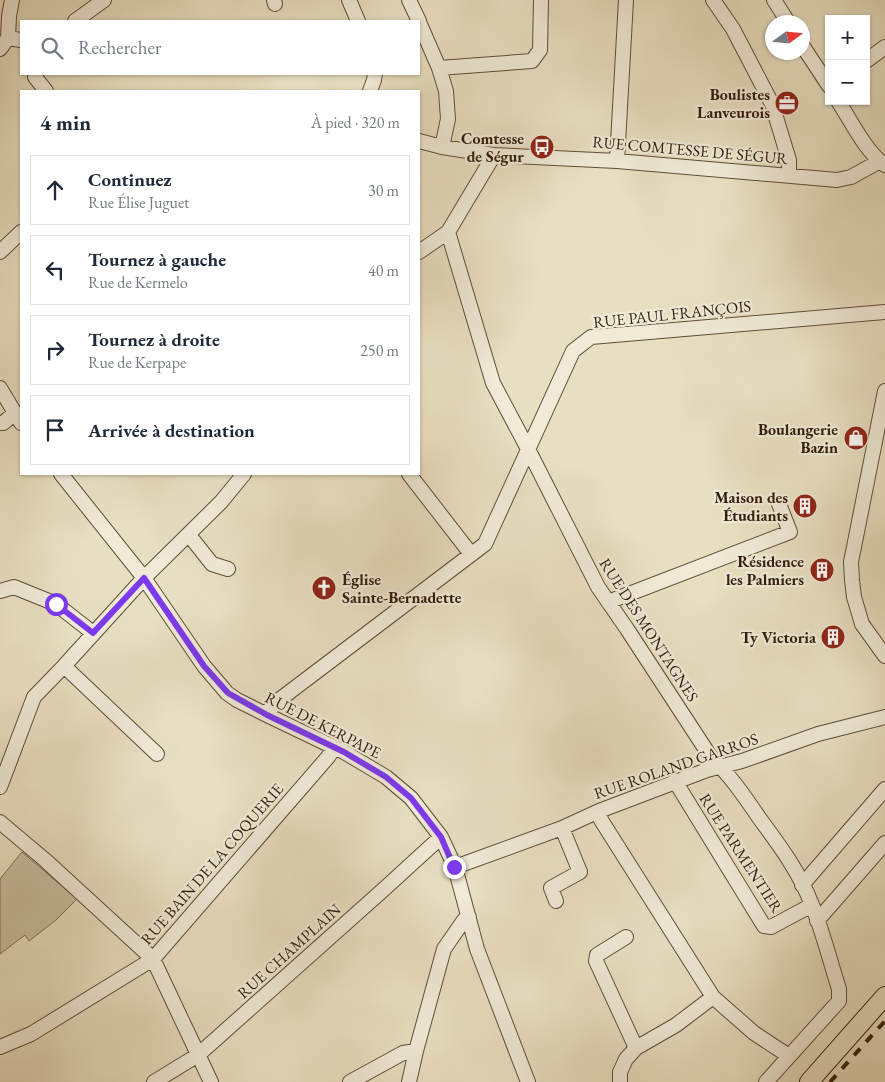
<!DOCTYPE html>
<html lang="fr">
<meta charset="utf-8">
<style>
:root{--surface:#fff;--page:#f2f2f3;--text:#1f2937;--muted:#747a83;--line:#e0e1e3}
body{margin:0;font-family:"EB Garamond",serif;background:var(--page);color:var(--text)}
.controls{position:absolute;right:15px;top:15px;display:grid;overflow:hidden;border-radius:0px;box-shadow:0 1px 4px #0004}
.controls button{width:45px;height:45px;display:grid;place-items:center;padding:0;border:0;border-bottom:1px solid var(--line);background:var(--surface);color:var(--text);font:25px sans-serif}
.compass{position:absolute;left:765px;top:15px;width:45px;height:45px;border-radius:50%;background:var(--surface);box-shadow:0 1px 4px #0004;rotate:75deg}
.stop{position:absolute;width:15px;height:15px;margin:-11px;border:4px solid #7c3aed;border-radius:50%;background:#fff}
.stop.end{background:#7c3aed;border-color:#fff;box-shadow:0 1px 5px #0008}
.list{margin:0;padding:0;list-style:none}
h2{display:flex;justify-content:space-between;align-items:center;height:65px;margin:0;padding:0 20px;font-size:21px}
h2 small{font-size:16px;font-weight:400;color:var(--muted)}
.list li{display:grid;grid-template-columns:32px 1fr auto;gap:15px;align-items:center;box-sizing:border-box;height:70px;margin:0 10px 10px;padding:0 10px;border:1px solid var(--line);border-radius:0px}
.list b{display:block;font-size:19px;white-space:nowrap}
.list p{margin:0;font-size:16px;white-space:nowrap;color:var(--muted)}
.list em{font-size:16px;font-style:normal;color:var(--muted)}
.icon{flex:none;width:28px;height:28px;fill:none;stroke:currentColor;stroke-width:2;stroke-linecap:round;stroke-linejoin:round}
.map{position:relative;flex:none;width:885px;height:1082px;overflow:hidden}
.search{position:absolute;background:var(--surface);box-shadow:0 1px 4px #0004;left:20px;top:20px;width:400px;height:55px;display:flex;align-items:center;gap:12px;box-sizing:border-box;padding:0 18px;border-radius:0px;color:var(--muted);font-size:19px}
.panel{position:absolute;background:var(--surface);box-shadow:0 1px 4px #0004;left:20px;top:90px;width:400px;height:385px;border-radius:0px}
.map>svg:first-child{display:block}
</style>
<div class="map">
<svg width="885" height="1082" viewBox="0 0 885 1082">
<rect width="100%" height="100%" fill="#e8dfc1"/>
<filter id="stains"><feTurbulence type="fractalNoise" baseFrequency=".004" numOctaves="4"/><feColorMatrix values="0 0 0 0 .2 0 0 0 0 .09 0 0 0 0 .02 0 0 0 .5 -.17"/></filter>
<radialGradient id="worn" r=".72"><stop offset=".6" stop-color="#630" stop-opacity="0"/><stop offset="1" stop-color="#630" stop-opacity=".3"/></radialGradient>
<path fill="#c9bea2" stroke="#7d6d56" d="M22 852 77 899 56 920 29 941 25 935 0 954V879Z"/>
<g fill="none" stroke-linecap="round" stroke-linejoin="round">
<defs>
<path id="minor" d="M274 0 275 4
M349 0 358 21
M409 0 419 21
M713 0 733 29 772 104 789 160V176
M774 0 788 22
M75 21 104 0
M419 22 439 68 446 91 448 119 442 147
M8 38 21 40
M802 45 829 86
M0 49 8 38 9 16 12 0
M866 61 885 47
M439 68 532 61 540 50 541 0
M35 77 46 91
M370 91 374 80 375 74
M838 101C850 119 867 154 885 165
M419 141 442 147 494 155 617 161 837 180 851 177 880 161
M617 161 626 0
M448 232 493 383 528 449 598 587 627 629 710 756C730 775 745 797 760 819 780 846 800 873 812 905 823 932 830 961 839 989V1001L766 1082
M0 252 21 232
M419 252 448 232 494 155
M0 388 21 423
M885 391 851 562 852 580 854 597 862 624 885 656
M0 423H3L15 413
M61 474 144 578 204 666 227 693 237 700 267 715 344 752 386 777 411 798 441 837 455 867 477 949 528 1082
M409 474 471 554
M189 535 212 564 228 569
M0 591 14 587 56 604 93 633
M608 602 790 532 779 504
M64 666 157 754
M267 715 269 710 279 700 485 544 573 351 591 337 885 312
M675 781 764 926 771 927 812 905
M0 787 34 697 64 666 144 578 221 502 244 474
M599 811 601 820 713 997 754 1033 789 1056
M0 822 45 860 153 959 211 1082
M455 867 562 828 599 811 707 770 742 761 818 734 885 717
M802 885 885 789
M556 901 551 888 580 872 562 828
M817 921 885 843
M626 937 597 955 596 961 636 1048
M0 1047 31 1034 153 959 328 757 334 748
M154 1082 198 1055 383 890 441 837
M350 1082 403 1053 416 1051
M409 1082 416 1051 444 949 464 920 469 917
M620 1082V1072L626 1059 636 1048 676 1025 713 997"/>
<path id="major" d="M809 1082 885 996"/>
</defs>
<use href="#minor" stroke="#5f4d38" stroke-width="16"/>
<use href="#major" stroke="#311c0a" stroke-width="20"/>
<use href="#minor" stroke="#f0ead7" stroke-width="14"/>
<use href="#major" stroke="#e8dfc1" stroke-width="18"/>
<path stroke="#311c0a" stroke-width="4" stroke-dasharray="9 9" stroke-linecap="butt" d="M830 1082 885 1021"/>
</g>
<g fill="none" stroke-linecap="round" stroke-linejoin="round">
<path stroke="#7c3aed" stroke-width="6" d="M56 604 93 633 144 578 204 666 228 693 267 715 344 752 386 777 411 798 441 837 454 867"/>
</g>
<defs>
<symbol id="office-disc" viewBox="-11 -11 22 22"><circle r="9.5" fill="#8f2418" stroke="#f0ead7"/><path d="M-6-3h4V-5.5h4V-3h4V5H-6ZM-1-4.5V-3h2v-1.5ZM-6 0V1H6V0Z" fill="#fff"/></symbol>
<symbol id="bus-disc" viewBox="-11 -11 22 22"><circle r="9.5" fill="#8f2418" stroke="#f0ead7"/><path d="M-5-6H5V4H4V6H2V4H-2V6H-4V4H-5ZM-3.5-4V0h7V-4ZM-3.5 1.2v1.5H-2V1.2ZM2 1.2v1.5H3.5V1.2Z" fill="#fff"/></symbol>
<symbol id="shop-disc" viewBox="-11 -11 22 22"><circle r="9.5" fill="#8f2418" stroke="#f0ead7"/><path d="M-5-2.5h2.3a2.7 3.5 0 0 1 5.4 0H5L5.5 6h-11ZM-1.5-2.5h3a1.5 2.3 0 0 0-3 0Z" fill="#fff"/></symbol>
<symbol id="building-disc" viewBox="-11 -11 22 22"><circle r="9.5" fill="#8f2418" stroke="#f0ead7"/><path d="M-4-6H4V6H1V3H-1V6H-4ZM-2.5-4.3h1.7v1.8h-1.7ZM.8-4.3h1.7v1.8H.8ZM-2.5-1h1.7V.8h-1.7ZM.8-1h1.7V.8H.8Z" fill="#fff"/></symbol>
<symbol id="church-disc" viewBox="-11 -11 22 22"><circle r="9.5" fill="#8f2418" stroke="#f0ead7"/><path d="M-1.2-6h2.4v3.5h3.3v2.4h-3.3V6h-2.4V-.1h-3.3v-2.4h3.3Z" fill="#fff"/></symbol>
</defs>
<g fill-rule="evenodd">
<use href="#office-disc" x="773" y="89" width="28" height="28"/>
<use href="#bus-disc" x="528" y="133" width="28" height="28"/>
<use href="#shop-disc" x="842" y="424" width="28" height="28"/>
<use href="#building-disc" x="791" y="492" width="28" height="28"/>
<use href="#building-disc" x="808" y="556" width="28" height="28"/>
<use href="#church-disc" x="310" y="574" width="28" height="28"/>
<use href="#building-disc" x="819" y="623" width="28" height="28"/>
</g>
<g text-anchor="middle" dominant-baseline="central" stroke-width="4.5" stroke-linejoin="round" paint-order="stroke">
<g font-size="16" font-weight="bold" fill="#311c0a" stroke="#f0ead7" text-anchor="end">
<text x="770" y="94">Boulistes<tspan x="770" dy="18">Lanveurois</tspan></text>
<text x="524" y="138">Comtesse<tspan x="524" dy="18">de Ségur</tspan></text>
<text x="838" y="429">Boulangerie<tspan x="838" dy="18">Bazin</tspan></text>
<text x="788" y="497">Maison des<tspan x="788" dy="18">Étudiants</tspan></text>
<text x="804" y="561">Résidence<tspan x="804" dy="18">les Palmiers</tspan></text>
<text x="342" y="579" text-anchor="start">Église<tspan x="342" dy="18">Sainte-Bernadette</tspan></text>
<text x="816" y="637">Ty Victoria</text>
</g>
<g font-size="16" fill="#311c0a" stroke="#f0ead7">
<text transform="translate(690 150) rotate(5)">RUE COMTESSE DE SÉGUR</text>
<text transform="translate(672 314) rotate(-6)">RUE PAUL FRANÇOIS</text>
<text transform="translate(649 630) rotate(57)">RUE DES MONTAGNES</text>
<text transform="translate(323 725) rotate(27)">RUE DE KERPAPE</text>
<text transform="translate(676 766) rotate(-19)">RUE ROLAND GARROS</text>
<text transform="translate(741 853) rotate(57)">RUE PARMENTIER</text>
<text transform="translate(212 864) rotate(-49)">RUE BAIN DE LA COQUERIE</text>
<text transform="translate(289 951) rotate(-42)">RUE CHAMPLAIN</text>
</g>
</g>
<rect width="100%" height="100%" filter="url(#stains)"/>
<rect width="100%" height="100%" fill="url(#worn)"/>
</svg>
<div class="controls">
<button>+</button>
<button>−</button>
</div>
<svg class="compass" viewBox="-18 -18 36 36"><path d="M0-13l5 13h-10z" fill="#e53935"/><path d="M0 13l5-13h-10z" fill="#747a83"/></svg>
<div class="stop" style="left:56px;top:604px"></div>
<div class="stop end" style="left:454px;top:867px"></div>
<div class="search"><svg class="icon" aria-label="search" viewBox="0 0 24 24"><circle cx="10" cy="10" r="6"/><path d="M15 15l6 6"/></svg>Rechercher</div>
<section class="panel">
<h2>4 min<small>À pied · 320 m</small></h2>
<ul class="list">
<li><svg class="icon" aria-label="ahead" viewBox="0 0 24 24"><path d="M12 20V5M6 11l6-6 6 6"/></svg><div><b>Continuez</b><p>Rue Élise Juguet</p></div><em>30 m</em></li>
<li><svg class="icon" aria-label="left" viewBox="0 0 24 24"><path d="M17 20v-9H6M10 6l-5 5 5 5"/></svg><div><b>Tournez à gauche</b><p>Rue de Kermelo</p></div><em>40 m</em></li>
<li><svg class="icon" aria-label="right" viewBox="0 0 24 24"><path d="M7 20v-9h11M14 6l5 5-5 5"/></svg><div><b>Tournez à droite</b><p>Rue de Kerpape</p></div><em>250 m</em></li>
<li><svg class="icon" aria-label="arrive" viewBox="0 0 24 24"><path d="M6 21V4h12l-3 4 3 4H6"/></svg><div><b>Arrivée à destination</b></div></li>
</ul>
</section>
</div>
